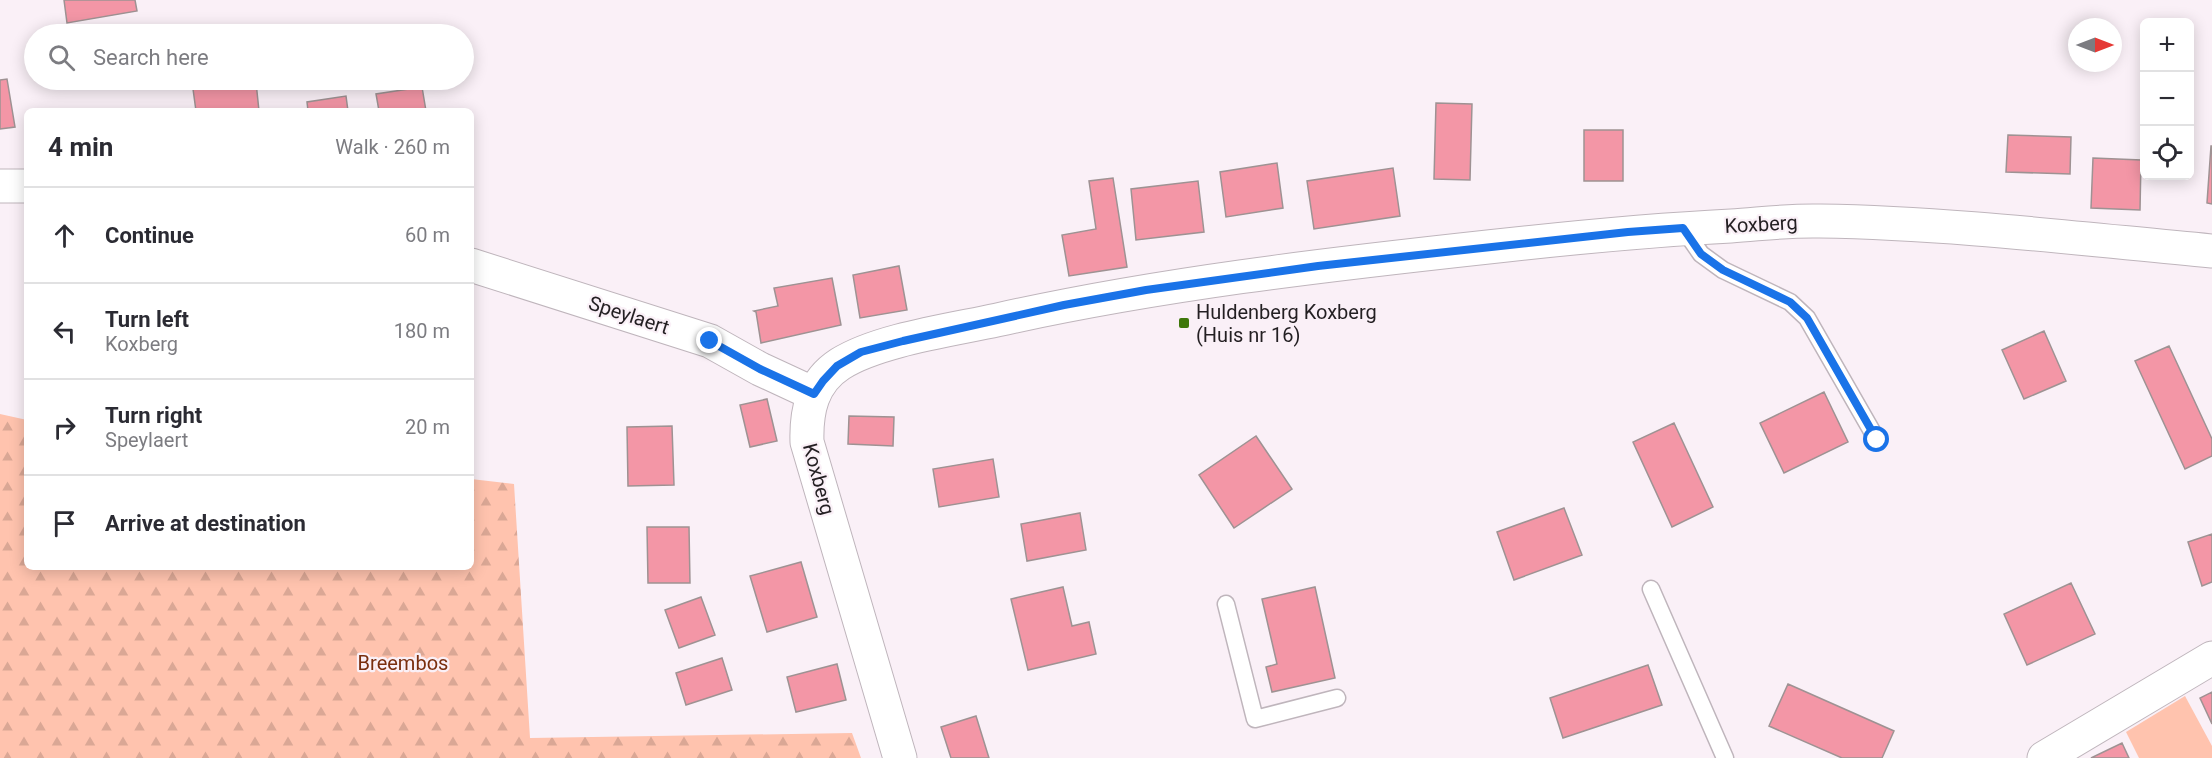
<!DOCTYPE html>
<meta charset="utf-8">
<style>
:root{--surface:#fff;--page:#f7f7f7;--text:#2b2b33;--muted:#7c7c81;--line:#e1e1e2}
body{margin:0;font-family:Roboto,sans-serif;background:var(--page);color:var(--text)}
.controls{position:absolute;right:18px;top:18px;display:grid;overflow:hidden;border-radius:9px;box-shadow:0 3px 15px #0003}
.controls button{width:54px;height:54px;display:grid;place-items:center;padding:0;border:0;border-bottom:2px solid var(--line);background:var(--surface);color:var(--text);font:30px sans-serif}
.compass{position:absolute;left:2068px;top:18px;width:54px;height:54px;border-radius:50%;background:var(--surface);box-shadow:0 3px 15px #0003;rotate:90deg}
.stop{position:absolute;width:18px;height:18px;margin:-14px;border:4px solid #1a73e8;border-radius:50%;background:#fff}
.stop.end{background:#1a73e8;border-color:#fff;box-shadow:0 2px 6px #0008}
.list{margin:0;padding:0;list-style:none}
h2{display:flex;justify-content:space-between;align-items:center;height:78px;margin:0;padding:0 24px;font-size:26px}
h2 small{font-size:20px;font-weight:400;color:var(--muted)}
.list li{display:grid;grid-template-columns:39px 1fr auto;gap:18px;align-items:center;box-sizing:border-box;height:96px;padding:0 24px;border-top:2px solid var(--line)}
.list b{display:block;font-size:22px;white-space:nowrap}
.list p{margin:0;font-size:20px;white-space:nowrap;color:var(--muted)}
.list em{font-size:20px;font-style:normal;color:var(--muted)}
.icon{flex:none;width:33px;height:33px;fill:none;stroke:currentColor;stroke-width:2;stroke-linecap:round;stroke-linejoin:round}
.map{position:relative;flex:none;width:2212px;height:758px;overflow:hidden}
.search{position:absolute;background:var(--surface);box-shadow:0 3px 15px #0003;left:24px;top:24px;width:450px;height:66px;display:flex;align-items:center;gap:15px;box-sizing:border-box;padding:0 21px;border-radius:33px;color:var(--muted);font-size:22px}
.panel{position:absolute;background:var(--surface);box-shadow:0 3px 15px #0003;left:24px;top:108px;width:450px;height:462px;border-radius:9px}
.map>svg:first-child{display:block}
</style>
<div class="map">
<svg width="2212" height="758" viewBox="0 0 2212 758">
<defs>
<pattern id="forest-firs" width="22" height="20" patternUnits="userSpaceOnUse" patternTransform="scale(1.5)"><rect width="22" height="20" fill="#ffc3ae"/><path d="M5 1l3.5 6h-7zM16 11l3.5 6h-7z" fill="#daa795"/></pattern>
</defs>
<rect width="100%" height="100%" fill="#faf0f7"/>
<path fill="#ffc3ae" d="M2185 696 2212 746V758H2139L2126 732Z"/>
<path fill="url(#forest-firs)" d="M0 414 27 420V567H471V479L514 484 530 738 852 733 861 758H0Z"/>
<path fill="#f396a6" stroke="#9e9293" stroke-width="1.5" d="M64 0H135L137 11 67 23Z
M7 79 15 127 0 129V80Z
M256 82 259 111H196L193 89Z
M422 87 426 111H379L376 94Z
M346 96 348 111H308L307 102Z
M1436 103 1472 104 1470 180 1434 179Z
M1584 130H1623V181H1584Z
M2008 135 2071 137 2070 174 2006 172Z
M2211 146H2212V204L2207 203Z
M2093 158 2141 160 2140 210 2091 208Z
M1277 163 1283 208 1226 217 1220 172Z
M1393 168 1400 216 1314 229 1307 181Z
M1113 178 1127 267 1069 276 1062 235 1096 229 1089 181Z
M1198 181 1204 232 1136 240 1131 189Z
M899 266 907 310 860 318 853 275Z
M832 278 841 325 761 343 756 312 754 311 778 306 774 288Z
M2044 331 2066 381 2024 399 2002 350Z
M2169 346 2212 439V456L2185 469 2135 361Z
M1824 392 1848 442 1784 473 1760 423Z
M767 399 777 441 750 447 740 405Z
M849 416 894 417 893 446 848 444Z
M1674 423 1713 507 1672 527 1633 442Z
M672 426 674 485 628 486 627 427Z
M1256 436 1292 489 1234 528 1199 475Z
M993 459 999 497 939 507 933 469Z
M1564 508 1582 555 1514 580 1497 532Z
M1080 513 1086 550 1027 561 1021 524Z
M647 527H689L690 583H648Z
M2212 534V582L2202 586 2188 542Z
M801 562 817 617 767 632 750 576Z
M2071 583 2095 634 2027 665 2004 614Z
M1063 587 1072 626 1089 622 1096 654 1028 670 1011 599Z
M1315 587 1335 678 1272 692 1266 667 1277 664 1262 599Z
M701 597 715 635 679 648 665 610Z
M722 658 732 690 686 705 676 673Z
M837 664 846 700 796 712 787 677Z
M1648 665 1662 705 1563 738 1550 698Z
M1788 684 1894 731 1882 758H1842L1769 726Z
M2212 692V724L2200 698Z
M976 716 989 758H951L941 727Z
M2122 743 2129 758H2091Z"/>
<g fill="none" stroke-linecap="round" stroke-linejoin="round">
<defs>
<path id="lane" d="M1683 228 1701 254 1723 270 1790 302 1807 318 1877 440
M1651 589 1725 758
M1226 604 1255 719 1337 698"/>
<path id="street" d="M0 186H27
M471 265 710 341 760 369 814 394
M2044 758 2212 658"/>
<path id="secondary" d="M900 758 807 442C806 411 812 382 840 364 878 340 951 330 997 320 1158 284 1323 265 1488 247 1569 238 1650 230 1731 226 1761 224 1791 220 1820 221 1951 223 2082 239 2212 251"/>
</defs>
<use href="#lane" stroke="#bfb5bc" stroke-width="19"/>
<use href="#street" stroke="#bfb5bc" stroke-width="35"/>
<use href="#secondary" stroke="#bfb5bc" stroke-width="35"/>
<use href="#lane" stroke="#fff" stroke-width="16"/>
<use href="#street" stroke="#fff" stroke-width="33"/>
<use href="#secondary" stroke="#fff" stroke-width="33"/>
</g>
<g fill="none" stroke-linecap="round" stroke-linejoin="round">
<path stroke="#1a73e8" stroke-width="8" d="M710 341 760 369 814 394 823 381 837 366 861 352 903 341 1064 305 1146 290 1318 266 1628 232 1683 228 1701 254 1723 270 1790 302 1807 318 1877 440"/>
</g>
<rect fill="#3e770a" stroke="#faf0f7" stroke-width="2" x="1178" y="317" width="12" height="12" rx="3"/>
<g text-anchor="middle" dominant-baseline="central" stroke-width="4.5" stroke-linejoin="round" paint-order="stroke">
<g font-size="20" fill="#231f22" stroke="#faf0f7">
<text transform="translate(1761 224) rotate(-3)">Koxberg</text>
<text transform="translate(629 315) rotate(18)">Speylaert</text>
<text transform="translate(819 479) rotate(75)">Koxberg</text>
</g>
<g font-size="20" fill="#231f22" stroke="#faf0f7" text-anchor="start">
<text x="1196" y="312">Huldenberg Koxberg<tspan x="1196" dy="23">(Huis nr 16)</tspan></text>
</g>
<g font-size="20" fill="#7a2e0e" stroke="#faf0f7">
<text x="403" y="663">Breembos</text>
</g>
</g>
</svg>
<div class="controls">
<button>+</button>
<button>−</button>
<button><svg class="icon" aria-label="locate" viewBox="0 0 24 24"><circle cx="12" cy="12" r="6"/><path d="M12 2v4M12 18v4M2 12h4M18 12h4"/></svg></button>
</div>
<svg class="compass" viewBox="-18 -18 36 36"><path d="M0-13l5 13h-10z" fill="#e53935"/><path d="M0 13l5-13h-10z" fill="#7c7c81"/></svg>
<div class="stop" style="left:1877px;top:440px"></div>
<div class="stop end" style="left:710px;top:341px"></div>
<div class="search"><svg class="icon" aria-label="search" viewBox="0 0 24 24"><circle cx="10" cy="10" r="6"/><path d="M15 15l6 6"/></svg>Search here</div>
<section class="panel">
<h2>4 min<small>Walk · 260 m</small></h2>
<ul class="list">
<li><svg class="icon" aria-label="ahead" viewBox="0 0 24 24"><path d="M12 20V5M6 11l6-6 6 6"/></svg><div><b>Continue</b></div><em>60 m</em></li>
<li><svg class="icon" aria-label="left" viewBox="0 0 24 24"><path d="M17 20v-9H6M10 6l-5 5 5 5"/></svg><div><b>Turn left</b><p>Koxberg</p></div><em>180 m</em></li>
<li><svg class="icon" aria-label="right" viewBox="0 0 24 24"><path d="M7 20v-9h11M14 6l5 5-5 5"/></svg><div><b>Turn right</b><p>Speylaert</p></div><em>20 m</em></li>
<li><svg class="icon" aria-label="arrive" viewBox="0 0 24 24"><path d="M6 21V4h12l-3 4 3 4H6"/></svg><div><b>Arrive at destination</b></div></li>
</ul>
</section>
</div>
